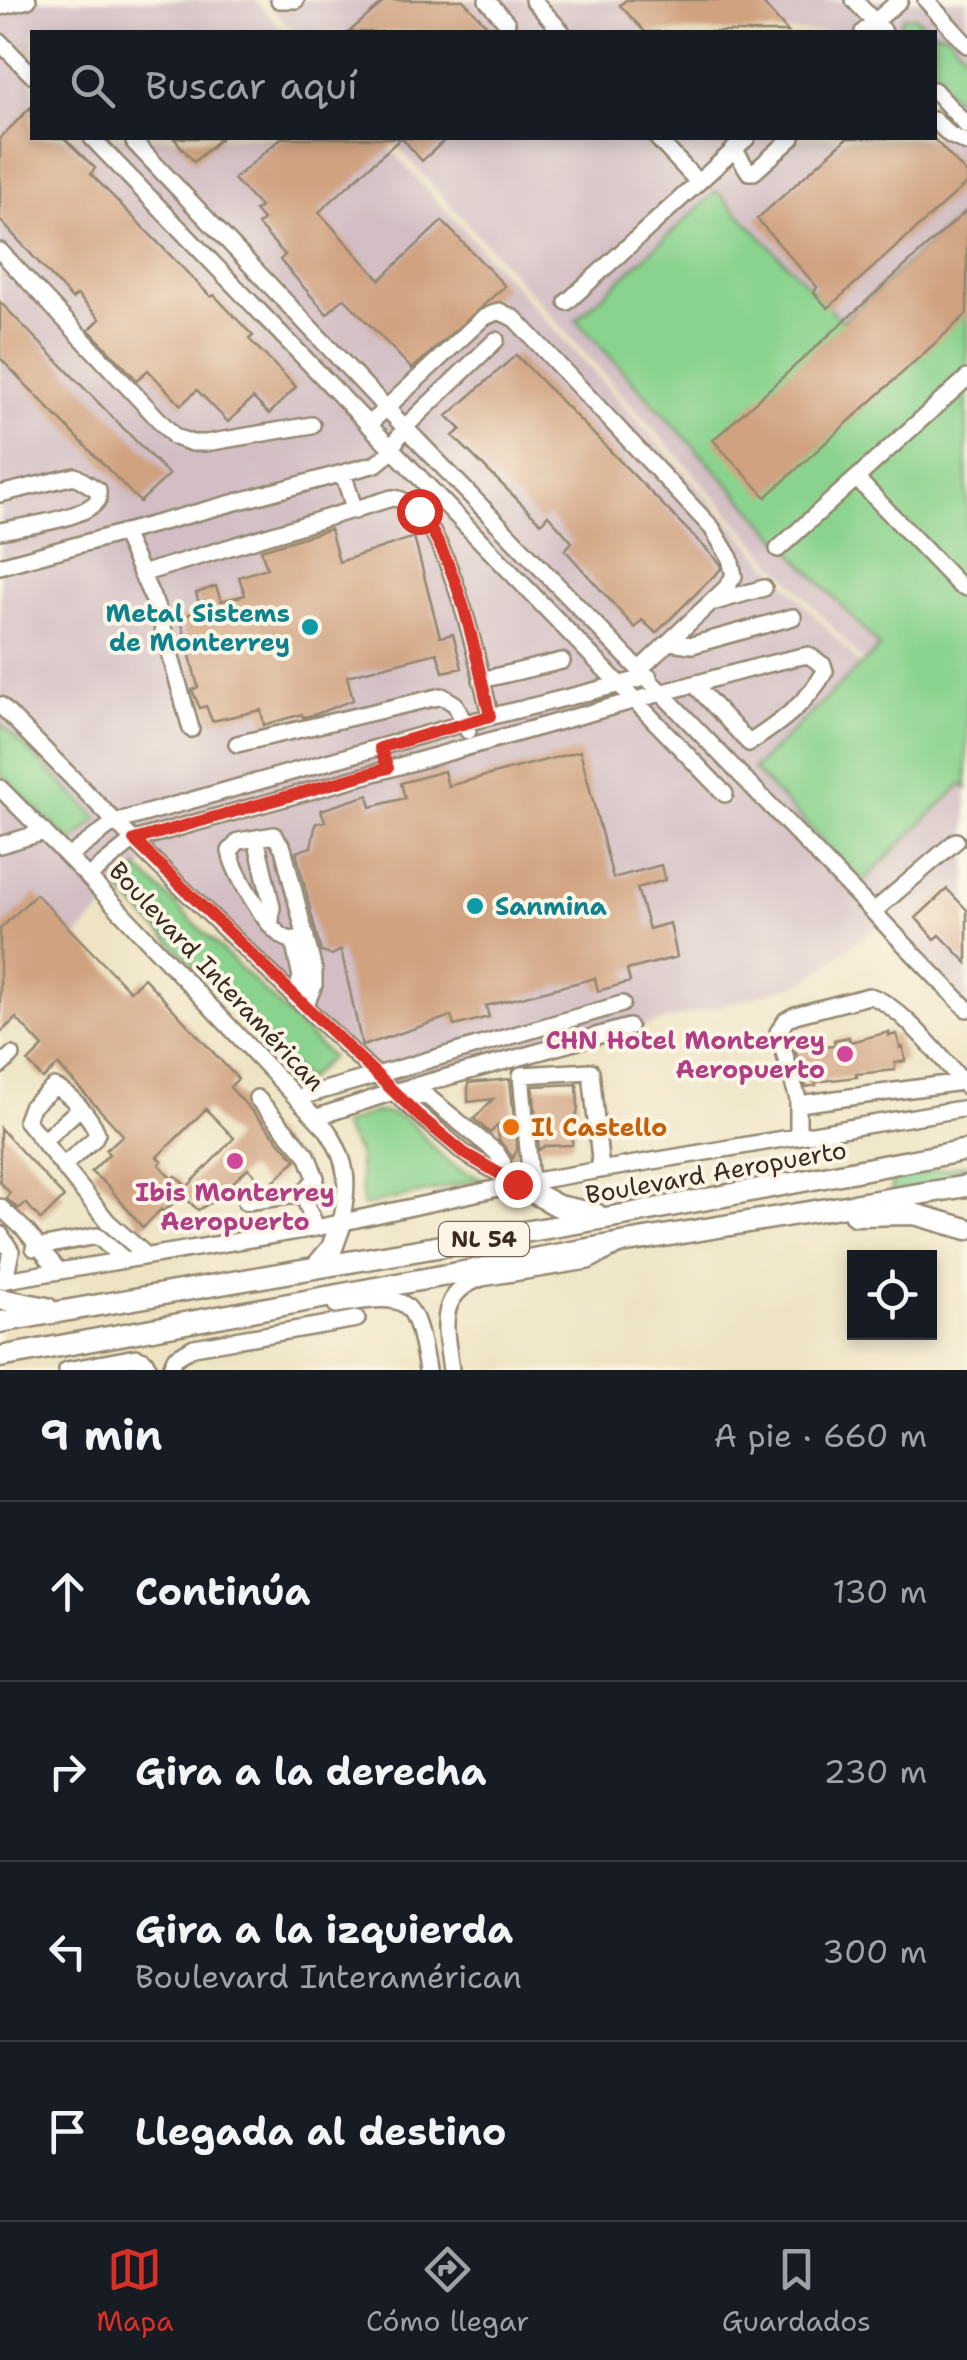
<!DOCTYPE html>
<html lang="es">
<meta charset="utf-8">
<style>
:root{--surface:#171b24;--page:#242831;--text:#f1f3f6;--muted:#9ea1a6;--line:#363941;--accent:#d93025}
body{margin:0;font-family:"Shantell Sans",sans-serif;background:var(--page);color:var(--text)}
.controls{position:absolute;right:30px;bottom:30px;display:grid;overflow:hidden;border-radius:0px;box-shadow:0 5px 15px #0003}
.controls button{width:90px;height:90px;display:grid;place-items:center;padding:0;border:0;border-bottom:2px solid var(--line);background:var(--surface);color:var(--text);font:50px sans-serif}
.stop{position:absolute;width:30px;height:30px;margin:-22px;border:8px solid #d93025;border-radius:50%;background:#fff}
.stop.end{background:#d93025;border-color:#fff;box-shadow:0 2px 10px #0008}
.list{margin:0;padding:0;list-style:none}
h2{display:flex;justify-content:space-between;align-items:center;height:130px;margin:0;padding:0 40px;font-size:42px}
h2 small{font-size:32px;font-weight:400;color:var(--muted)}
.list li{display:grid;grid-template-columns:65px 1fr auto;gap:30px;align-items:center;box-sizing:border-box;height:180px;padding:0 40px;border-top:2px solid var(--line)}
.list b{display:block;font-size:38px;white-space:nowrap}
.list p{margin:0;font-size:32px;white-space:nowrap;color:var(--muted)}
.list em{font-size:32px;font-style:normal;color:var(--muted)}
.icon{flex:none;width:55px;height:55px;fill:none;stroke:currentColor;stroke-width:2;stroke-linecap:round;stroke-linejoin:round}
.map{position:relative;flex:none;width:967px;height:1370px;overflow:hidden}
.search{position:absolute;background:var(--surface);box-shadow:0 5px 15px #0003;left:30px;right:30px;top:30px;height:110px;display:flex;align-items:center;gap:25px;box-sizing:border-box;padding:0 35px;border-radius:0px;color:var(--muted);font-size:38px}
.sheet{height:850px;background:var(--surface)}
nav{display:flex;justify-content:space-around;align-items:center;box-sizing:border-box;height:140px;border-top:2px solid var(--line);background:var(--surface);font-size:28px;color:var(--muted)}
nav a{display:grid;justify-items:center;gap:5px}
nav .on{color:var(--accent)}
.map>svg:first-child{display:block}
</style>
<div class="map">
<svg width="967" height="1370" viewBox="0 0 967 1370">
<rect width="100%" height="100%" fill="#fcf5e5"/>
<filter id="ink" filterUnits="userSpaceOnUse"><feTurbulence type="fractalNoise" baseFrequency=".01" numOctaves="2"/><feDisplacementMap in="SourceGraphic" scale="20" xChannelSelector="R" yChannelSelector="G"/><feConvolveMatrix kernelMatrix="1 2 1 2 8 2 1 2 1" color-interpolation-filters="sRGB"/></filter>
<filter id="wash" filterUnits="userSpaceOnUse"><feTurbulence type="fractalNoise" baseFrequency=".0048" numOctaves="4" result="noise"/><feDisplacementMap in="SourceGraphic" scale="40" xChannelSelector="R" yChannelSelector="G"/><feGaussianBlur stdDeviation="2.25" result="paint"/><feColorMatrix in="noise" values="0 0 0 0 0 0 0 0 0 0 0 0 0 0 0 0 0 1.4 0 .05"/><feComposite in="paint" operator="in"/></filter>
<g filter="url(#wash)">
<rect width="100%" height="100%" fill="#eee4c4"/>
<path fill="#d2bec4" d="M0 0H255L285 32H32V138H380L967 782V1002L884 921 804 983 387 1095 150 858 0 1021Z
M264 0H967V776L390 138H934V32H294Z"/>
<path fill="#8ad38e" stroke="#627e56" stroke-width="2.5" d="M914 16 933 31 947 34 967 56V112L935 77 934 32H898L903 17Z
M717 191 842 321 967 210V788L962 784 862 882 753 769 880 647 576 320Z
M0 723 98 818 72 843 0 773Z
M138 868 331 1057 306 1080 118 889Z
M374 1112C415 1111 420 1139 447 1161 458 1169 471 1175 484 1179L363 1206 358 1153 341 1125Z
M967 1164V1179L892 1193V1179Z"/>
<g id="blocks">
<path fill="#d0a280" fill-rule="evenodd" d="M386 0H463L493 32H349Z
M626 0H760L788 32H645L620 5Z
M32 106V138H64L95 168 91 174 211 297 214 295 253 336 249 339 296 387 269 414 253 398 228 422 197 390 181 405 148 370 137 380 89 330 100 319 77 295 72 299 0 220V138Z
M174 138H221L194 162Z
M281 138H401L319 212 380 280 442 221 505 286 412 369 344 298 327 314 280 260 285 255 258 225 263 220 255 211 260 207 234 179Z
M402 138H447L422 161Z
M847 138H933L967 174V183L828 308 814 293 817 287 757 219Z
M967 210V314L766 497 713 440Z
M0 302 169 475 140 502 0 358Z
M516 355 720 563 721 569 656 633 642 620 635 628 565 550 572 542 548 515 541 523 453 436 461 429 447 416Z
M330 529 339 562 414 537 440 637 453 634 462 668 443 672 437 653 347 676 353 700 316 714 303 717 302 714 264 725 261 710 212 721 206 706 200 708 192 690 198 687 181 620 200 607 196 593 216 586 221 601 245 595 239 577 267 568 261 550Z
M580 751 613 878 661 865 665 880 637 888 649 929 670 923 677 957 627 970 630 982 598 991 595 978 486 1006 489 1017 454 1026 451 1016 362 1046 341 950 332 955 321 952 296 852 311 847 316 823 325 821 321 810 368 795 371 807 405 798 401 783 444 771 448 786Z
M947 889 967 910V963L940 935 935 939 916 918Z
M36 894 130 991 144 978 238 1079 230 1087 296 1160 267 1188 248 1168 212 1202 198 1210 182 1195 163 1212 161 1209 143 1228 108 1186 91 1172 109 1154 106 1150 123 1135 58 1065 43 1079 28 1062 43 1047 16 1018 0 1033V929ZM206 1109 234 1138 187 1187 176 1176 172 1179 159 1164 162 1161 157 1157Z
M889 1032V1036L897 1034 900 1048 903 1047 905 1061 895 1063V1070L856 1074 857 1077 815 1082 816 1085 806 1087 795 1049 835 1046 834 1040 849 1037 850 1042Z
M510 1079 517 1150 513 1158 499 1140 498 1125 490 1133 474 1119 493 1099 468 1102V1083Z
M577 1084 578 1108 572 1145 545 1146 539 1150 533 1086Z
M0 1128 64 1197 41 1220 26 1203 18 1209 6 1198 10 1193 0 1182Z"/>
</g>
</g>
<g filter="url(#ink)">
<use href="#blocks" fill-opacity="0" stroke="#948771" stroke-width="2.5"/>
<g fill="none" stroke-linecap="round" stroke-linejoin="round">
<defs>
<path id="minor" d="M279 0H296
M487 0 507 23
M533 0 562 32
M854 0 884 32
M926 0 967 45
M0 7 28 0
M863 32 900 0
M0 42 32 75
M934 90 967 126
M934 120 950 135 967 143
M92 138 725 794
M657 138 698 182
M134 142 388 410 967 1009
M734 149 749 172H754L792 138
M0 251 175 437 192 443H206L312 425
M567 302 747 138
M368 425 483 318 499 311 515 319 712 528 730 558 734 576 726 588 640 669
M343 473 355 511
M857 479 959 585 967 588
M0 494 75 476 98 490V500C84 519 24 526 0 531
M123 533 158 610 191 729
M778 549 967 378
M0 566 376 464 387 455 405 427 496 340
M141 574 392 498C446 499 480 671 490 716
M715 602 764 588
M670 642 692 645 793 617
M481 680 562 661
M0 705 150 857 402 1100 464 1153 517 1184
M237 744 442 696 455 704 468 731
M0 788 88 877 328 1131C349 1163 349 1185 341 1223
M256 838 272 907 271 921
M0 845 44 832
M68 857 115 822 465 723 649 677
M88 877 134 840 661 693C710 680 759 665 808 655L823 665 825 671C809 702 777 725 749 743L694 684
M873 912 956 841
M293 940 301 977 295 998
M305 1007 314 985V970L283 848 274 835 239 841 230 851C233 871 265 925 282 936 290 942 297 939 306 937
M0 1066 12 1055
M400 1093 428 1097 496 1152 503 1163 502 1176
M257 1098 307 1155 316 1178 303 1194 316 1228
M297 1098 622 1004
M799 1104 962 1082
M317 1117 393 1092 629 1027
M798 1137V1099L778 1032 786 1020 795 1015 869 996C897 1001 947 1064 967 1087
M44 1140 79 1109
M64 1165 94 1139 97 1133C91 1117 69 1092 54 1087L31 1107 26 1120 108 1222 147 1256
M531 1182 521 1075 591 1071 601 1170
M246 1202 303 1194
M0 1207 25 1230 59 1271
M0 1234 11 1251 5 1280
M34 1248 97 1236 125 1260
M0 1281 316 1228 517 1184 967 1108
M336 1305C411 1293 414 1295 427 1370
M67 1370 136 1357 144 1360 150 1370
M170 1370 175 1358 194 1347 357 1319
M451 1370C446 1331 434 1294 482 1278L588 1261 614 1248"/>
<path id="highway" d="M517 1184 558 1206 596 1214
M855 1215 914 1214 967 1229
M315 1268 332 1248 341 1223
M0 1299 47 1308
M0 1322 623 1215 967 1150
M0 1357 621 1243 967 1186"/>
</defs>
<use href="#minor" stroke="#948771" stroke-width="20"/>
<use href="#highway" stroke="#948771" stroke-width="25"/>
<use href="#minor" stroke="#fff" stroke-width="15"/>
<use href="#highway" stroke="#fff" stroke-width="20"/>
</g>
</g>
<g fill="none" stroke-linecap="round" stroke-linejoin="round" filter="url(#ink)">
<path stroke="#d93025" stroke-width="12" d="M419 511C461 569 474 648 490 716L380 748 388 768 134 840 418 1115 464 1153 517 1184"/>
</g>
<g fill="#0f9aa8" stroke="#fcf5e5" stroke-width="4">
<circle cx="310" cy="627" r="10"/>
<circle cx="475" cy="906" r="10"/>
</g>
<g fill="#d1479c" stroke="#fcf5e5" stroke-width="4">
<circle cx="845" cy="1054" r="10"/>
<circle cx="235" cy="1161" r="10"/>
</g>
<circle fill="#e8710a" stroke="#fcf5e5" stroke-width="4" cx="511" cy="1127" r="10"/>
<g text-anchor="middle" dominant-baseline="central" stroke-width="8" stroke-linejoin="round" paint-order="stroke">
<rect fill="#fcf5e5" stroke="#75675a" stroke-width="2.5" x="439" y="1222" width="90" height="34" rx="8"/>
<g font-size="22" font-weight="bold" fill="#3b2a1e">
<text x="484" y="1239">NL 54</text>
</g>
<g font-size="25" font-weight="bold" fill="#0d838f" stroke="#fcf5e5" text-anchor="end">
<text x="290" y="613">Metal Sistems<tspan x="290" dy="29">de Monterrey</tspan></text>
<text x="495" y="906" text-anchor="start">Sanmina</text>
</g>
<g font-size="25" fill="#3b2a1e" stroke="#fcf5e5">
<text transform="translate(217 976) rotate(47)">Boulevard Interamérican</text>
<text transform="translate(716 1172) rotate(-10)">Boulevard Aeropuerto</text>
</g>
<g font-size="25" font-weight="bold" fill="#b23c85" stroke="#fcf5e5" text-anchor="end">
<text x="825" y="1040">CHN Hotel Monterrey<tspan x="825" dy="29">Aeropuerto</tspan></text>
<text x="235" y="1192" text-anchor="middle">Ibis Monterrey<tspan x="235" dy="29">Aeropuerto</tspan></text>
</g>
<g font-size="25" font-weight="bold" fill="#c56008" stroke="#fcf5e5" text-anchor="start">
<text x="531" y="1127">Il Castello</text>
</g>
</g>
</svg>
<div class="controls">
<button><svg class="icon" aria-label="locate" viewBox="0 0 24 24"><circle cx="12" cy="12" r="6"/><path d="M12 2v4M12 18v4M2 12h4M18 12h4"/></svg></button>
</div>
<div class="stop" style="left:419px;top:511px"></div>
<div class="stop end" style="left:517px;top:1184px"></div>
<div class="search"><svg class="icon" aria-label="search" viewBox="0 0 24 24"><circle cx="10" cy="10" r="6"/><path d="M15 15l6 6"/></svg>Buscar aquí</div>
</div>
<section class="sheet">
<h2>9 min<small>A pie · 660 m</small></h2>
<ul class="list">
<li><svg class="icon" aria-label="ahead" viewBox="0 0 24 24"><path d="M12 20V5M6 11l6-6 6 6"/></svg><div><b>Continúa</b></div><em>130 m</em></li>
<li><svg class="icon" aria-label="right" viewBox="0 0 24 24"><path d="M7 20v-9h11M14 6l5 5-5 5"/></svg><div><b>Gira a la derecha</b></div><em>230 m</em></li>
<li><svg class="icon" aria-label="left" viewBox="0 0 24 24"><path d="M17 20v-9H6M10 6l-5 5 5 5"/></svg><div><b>Gira a la izquierda</b><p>Boulevard Interamérican</p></div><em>300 m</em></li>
<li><svg class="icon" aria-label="arrive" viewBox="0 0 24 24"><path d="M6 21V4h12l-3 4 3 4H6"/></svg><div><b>Llegada al destino</b></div></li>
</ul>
</section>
<nav>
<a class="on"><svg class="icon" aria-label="map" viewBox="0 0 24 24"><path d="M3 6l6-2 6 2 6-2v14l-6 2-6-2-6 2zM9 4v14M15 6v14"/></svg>Mapa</a>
<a><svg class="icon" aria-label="directions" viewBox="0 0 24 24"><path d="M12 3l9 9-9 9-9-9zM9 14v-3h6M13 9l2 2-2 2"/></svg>Cómo llegar</a>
<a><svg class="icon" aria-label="saved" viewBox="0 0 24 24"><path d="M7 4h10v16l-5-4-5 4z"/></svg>Guardados</a>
</nav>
